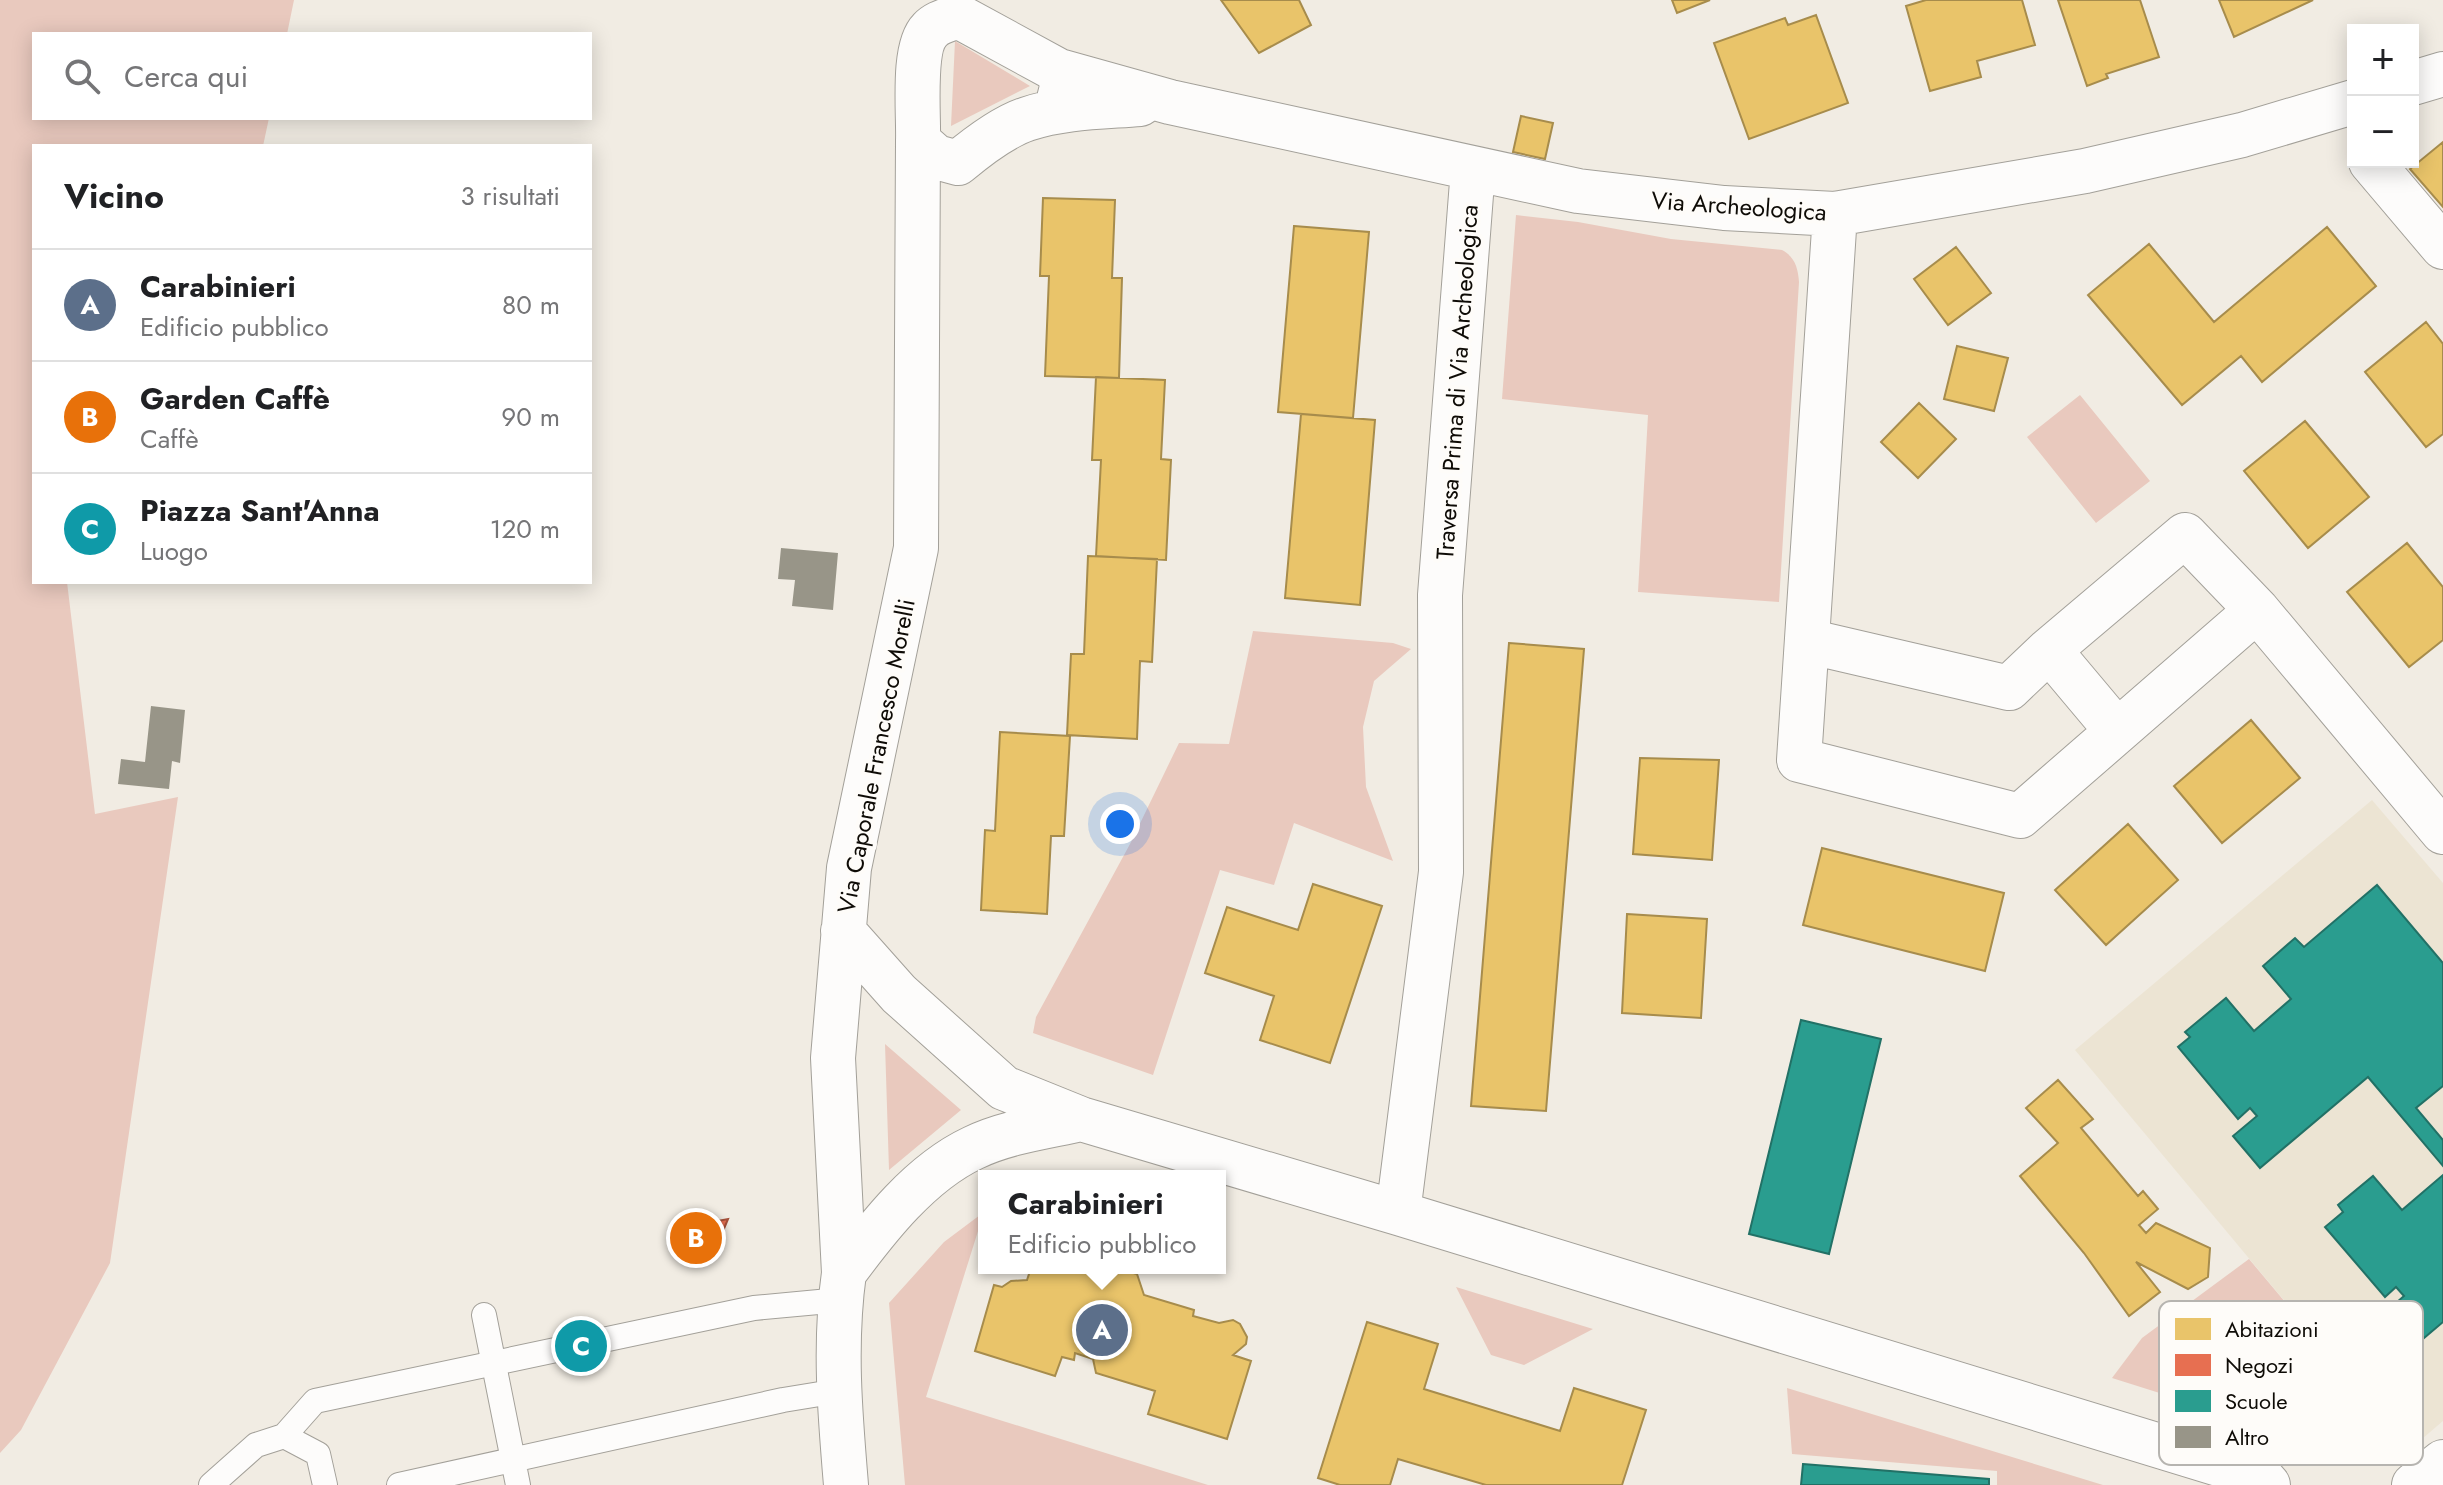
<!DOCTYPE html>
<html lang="it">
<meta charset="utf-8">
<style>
:root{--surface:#fff;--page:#f2f2f2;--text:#202124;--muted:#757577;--line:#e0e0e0;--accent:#ea580c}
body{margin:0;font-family:Jost,sans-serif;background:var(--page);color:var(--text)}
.controls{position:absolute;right:24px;top:24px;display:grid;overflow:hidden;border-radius:0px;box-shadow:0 4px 20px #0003}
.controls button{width:72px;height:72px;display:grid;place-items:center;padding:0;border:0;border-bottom:2px solid var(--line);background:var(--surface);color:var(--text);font:40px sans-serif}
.you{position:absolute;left:1120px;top:824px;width:28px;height:28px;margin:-20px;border:6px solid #fff;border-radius:50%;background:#1a73e8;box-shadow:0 0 0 12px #1a73e833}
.badge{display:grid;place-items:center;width:52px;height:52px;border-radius:50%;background:var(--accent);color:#fff;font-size:26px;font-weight:700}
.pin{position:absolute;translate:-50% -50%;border:4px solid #fff;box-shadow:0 2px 8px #0006}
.popup{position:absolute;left:978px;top:1170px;width:248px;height:104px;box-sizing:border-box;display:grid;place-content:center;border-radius:0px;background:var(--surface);filter:drop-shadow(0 2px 6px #0005);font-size:26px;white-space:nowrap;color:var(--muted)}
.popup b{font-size:30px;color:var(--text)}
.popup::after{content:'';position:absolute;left:50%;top:100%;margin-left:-16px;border:16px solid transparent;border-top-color:var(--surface)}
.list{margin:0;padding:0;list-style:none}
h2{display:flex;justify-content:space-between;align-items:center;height:104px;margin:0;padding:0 32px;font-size:34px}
h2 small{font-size:26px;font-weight:400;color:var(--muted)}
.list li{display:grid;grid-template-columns:52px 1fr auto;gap:24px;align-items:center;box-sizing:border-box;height:112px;padding:0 32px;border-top:2px solid var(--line)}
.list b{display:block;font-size:30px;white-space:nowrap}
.list p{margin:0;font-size:26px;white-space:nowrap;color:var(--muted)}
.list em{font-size:26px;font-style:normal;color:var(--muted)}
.icon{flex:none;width:44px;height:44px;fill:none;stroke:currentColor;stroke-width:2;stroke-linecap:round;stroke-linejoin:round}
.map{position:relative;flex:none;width:2443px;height:1485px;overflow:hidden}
.search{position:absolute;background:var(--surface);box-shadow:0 4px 20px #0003;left:32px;top:32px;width:560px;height:88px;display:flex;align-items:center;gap:20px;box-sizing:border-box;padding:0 28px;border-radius:0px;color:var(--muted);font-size:30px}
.panel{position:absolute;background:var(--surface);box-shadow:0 4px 20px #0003;left:32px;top:144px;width:560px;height:440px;border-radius:0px}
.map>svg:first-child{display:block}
</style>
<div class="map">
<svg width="2443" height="1485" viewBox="0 0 2443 1485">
<rect width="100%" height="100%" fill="#f1ece3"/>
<path fill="#ece4d3" d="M2372 800 2443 883V1421L2409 1450 2075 1050Z"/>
<path fill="#e9c9be" d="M0 0H294L287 34H34V118H269L263 146H34V582H67L95 814 178 797 110 1263 21 1430 0 1453Z
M955 41 1030 86 951 126Z
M1516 215 1578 222 1671 239 1782 250C1795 257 1798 268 1799 282L1779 602 1638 592 1648 415 1502 399Z
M2080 395 2150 481 2096 523 2027 437Z
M1253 631 1393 643 1411 649 1374 681 1363 727 1366 787 1393 861 1294 823 1274 885 1220 870 1153 1075 1033 1033 1036 1017 1130 844 1179 743 1229 744Z
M885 1044 961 1110 889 1170Z
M984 1212 926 1397 1208 1485H905L889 1303 944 1242Z
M2249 1259 2374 1408 2340 1450 2112 1378 2142 1338Z
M1456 1287 1593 1329 1524 1365 1491 1355Z
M1787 1388 2103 1485H1997V1471L1792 1454Z"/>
<path fill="#e9c46a" stroke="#a78c4c" stroke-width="2" d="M1221 0H1299L1311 25 1259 53Z
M1672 0H1710L1677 13Z
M1926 0H2022L2035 45 1977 61 1981 77 1930 91 1906 6Z
M2058 0H2140L2159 57 2106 74 2108 78 2087 86Z
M2219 0H2313L2234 37Z
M1816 15 1848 103 1749 139 1714 43 1785 18 1788 25Z
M1521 116 1553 123 1545 159 1513 152Z
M2443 142V207L2410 169Z
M1043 198 1115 200 1112 278H1122L1119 378 1045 376 1049 276H1040Z
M1294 226 1369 232 1353 418 1278 412Z
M2327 227 2376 286 2262 382 2241 356 2182 405 2088 295 2149 244 2214 322Z
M1956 247 1991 293 1948 325 1914 279Z
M2426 322 2443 344V434L2426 447 2365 372Z
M1957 346 2008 358 1994 411 1944 399Z
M1096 377 1165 380 1161 459 1171 460 1166 560 1096 556 1101 460H1092Z
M1919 403 1956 439 1918 478 1881 442Z
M1301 414 1375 420 1360 605 1285 598Z
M2305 421 2369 497 2308 548 2244 471Z
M2407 543 2443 587V640L2409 667 2347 592Z
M1088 556 1157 559 1152 662 1140 661 1137 739 1067 735 1071 654H1084Z
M1509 643 1584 649 1546 1111 1471 1106Z
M2251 720 2300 778 2222 843 2174 786Z
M1000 732 1070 736 1064 836H1051L1047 914 981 910 985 830 995 831Z
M1640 758 1719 760 1712 860 1633 854Z
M2128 824 2178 880 2106 945 2055 890Z
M1822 848 2004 893 1985 971 1803 925Z
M1313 884 1382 906 1330 1063 1260 1040 1274 996 1205 973 1227 907 1298 930Z
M1627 914 1707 919 1701 1018 1622 1013Z
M2058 1080 2093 1119 2081 1128 2138 1196 2143 1191 2158 1209 2139 1225 2146 1233 2156 1223 2210 1248 2208 1277 2188 1289 2136 1262 2160 1292 2129 1316 2084 1253 2020 1176 2058 1143 2026 1108Z
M1031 1268H1115L1137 1274 1144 1295 1194 1310 1193 1316 1219 1323 1233 1320 1240 1324 1247 1337 1246 1344 1233 1355 1251 1361 1227 1439 1148 1414 1155 1391 1096 1373 1093 1359 1075 1353 1074 1360 1062 1357 1055 1376 975 1351 994 1285 1002 1287 1011 1281 1027 1280Z
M1367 1322 1438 1344 1424 1389 1560 1431 1574 1388 1646 1410 1622 1485H1486L1398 1459 1390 1485H1340L1318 1478Z"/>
<path fill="#e76f51" stroke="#a6513a" stroke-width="2" d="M728 1219 718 1243 675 1252 669 1230Z"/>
<path fill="#2a9d8f" stroke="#227166" stroke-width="2" d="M2377 885 2443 963V1086L2416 1108 2443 1140V1166L2368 1077 2260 1168 2233 1136 2257 1116 2250 1108 2238 1119 2178 1047 2190 1037 2185 1032 2226 998 2254 1031 2291 999 2263 966 2295 938 2304 947Z
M1801 1020 1881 1039 1829 1254 1749 1234Z
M2443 1175V1322L2411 1349 2382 1315 2404 1296 2396 1287 2385 1297 2325 1227 2343 1212 2338 1205 2373 1176 2402 1210Z
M2391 1428 2409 1450 2391 1464 2373 1442Z
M1803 1464 1989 1479V1485H1801Z"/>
<path fill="#989588" d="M781 548 838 553 833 610 792 606 795 580 778 579Z
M151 706 185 710 180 763 172 761 169 789 118 784 121 759 145 762Z"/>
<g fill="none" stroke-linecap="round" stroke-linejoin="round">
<defs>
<path id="lane" d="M484 1315 518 1485
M284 1436 315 1401 754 1308 840 1300
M211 1485 256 1445 284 1436 318 1454 325 1485
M399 1485 783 1400 838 1391"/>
<path id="street" d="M1059 71 1170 102 1578 191 1724 208 1835 214 2085 171 2242 135 2353 102
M2413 83 2443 74
M1056 111 1062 87 1059 71 958 16C949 20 937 22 930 30 912 48 919 114 918 141L936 157 958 163C977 147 1003 127 1027 119 1063 107 1103 107 1140 104
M2371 162 2443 247
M1835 214 1799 760 2020 816 2257 610
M1807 641 2009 688 2049 650 2185 535 2257 610 2443 832
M2049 650 2117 731
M843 931 899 994 1004 1088 1081 1119 1398 1213 2261 1477 2268 1485
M1398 1213 1441 872 1440 595 1473 169
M844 1273C878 1227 920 1173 973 1148 1006 1132 1045 1127 1081 1119
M846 1485C840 1414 834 1344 844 1273L833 1058 849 868 916 548 918 141
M2414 1485 2443 1462"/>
</defs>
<use href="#lane" stroke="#a3a099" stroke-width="26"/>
<use href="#street" stroke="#a3a099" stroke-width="46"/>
<use href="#lane" stroke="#fdfcfb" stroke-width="24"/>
<use href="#street" stroke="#fdfcfb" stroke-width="44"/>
</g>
<g text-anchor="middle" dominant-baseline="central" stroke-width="8" stroke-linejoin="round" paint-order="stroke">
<g font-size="24" fill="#0e0b06" stroke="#fefcf9">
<text transform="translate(1739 206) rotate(4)">Via Archeologica</text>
<text transform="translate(1457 382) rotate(-86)">Traversa Prima di Via Archeologica</text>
<text transform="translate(876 756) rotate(-79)">Via Caporale Francesco Morelli</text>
</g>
</g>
<rect x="2159" y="1301" width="264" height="164" rx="12" fill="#fefcf9" stroke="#b6b4b0" stroke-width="2"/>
<rect x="2175" y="1318" width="36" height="22" fill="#e9c46a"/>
<rect x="2175" y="1354" width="36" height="22" fill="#e76f51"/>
<rect x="2175" y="1390" width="36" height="22" fill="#2a9d8f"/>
<rect x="2175" y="1426" width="36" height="22" fill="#989588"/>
<g font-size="22" fill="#0e0b06">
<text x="2225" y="1337">Abitazioni</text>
<text x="2225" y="1373">Negozi</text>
<text x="2225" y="1409">Scuole</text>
<text x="2225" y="1445">Altro</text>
</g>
</svg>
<div class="controls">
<button>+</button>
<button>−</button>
</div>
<div class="you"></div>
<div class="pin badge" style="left:1102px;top:1330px;background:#5c6f8a">A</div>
<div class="popup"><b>Carabinieri</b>Edificio pubblico</div>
<div class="pin badge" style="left:696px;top:1238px;background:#e8710a">B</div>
<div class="pin badge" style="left:581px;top:1346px;background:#0f9aa8">C</div>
<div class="search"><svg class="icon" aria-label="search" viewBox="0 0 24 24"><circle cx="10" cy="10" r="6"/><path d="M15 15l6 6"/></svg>Cerca qui</div>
<section class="panel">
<h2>Vicino<small>3 risultati</small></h2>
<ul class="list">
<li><span class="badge" style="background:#5c6f8a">A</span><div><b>Carabinieri</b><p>Edificio pubblico</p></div><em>80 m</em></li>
<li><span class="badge" style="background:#e8710a">B</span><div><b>Garden Caffè</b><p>Caffè</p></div><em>90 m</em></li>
<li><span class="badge" style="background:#0f9aa8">C</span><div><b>Piazza Sant'Anna</b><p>Luogo</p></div><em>120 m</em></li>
</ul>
</section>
</div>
